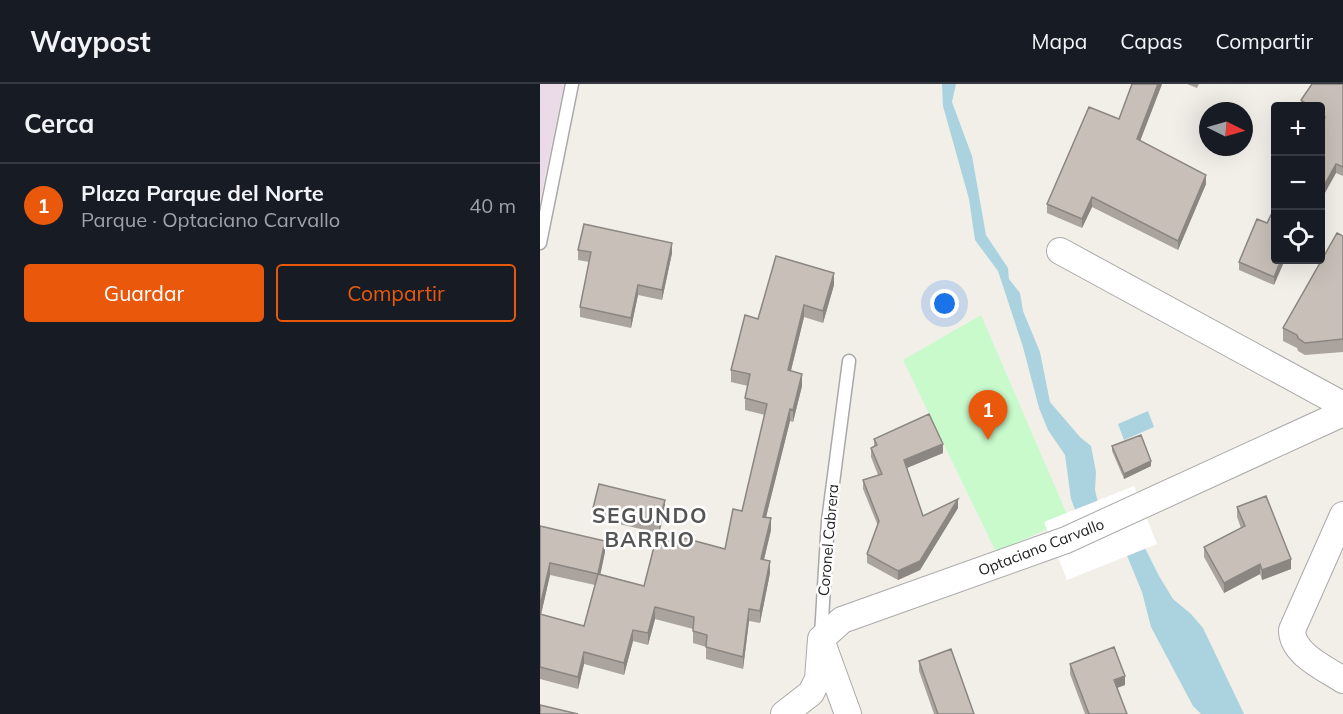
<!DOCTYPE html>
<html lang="es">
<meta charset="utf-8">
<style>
:root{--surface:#171b24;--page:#20242c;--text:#f1f3f6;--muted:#9ea1a6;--line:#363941;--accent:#ea580c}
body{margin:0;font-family:Mulish,sans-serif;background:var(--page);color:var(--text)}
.controls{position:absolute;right:18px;top:18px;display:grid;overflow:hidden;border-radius:6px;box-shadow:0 6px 24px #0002}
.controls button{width:54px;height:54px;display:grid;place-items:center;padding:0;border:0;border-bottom:2px solid var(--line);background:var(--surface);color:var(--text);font:30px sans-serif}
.compass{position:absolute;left:659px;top:18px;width:54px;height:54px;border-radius:50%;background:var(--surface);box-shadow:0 6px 24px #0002;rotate:95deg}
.you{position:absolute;left:405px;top:220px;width:21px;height:21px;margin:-15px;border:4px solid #fff;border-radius:50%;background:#1a73e8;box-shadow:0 0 0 9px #1a73e833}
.badge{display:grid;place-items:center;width:39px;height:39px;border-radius:50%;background:var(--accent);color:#fff;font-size:20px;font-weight:700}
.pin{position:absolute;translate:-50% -50px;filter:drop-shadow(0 2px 3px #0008)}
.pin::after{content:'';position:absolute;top:32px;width:21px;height:18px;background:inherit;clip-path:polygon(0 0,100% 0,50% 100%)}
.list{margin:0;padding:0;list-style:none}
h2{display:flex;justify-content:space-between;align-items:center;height:78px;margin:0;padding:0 24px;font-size:26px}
h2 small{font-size:20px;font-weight:400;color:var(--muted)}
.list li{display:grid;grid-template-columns:39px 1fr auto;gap:18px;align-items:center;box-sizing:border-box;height:84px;padding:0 24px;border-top:2px solid var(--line)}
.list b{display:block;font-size:22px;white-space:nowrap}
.list p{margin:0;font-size:20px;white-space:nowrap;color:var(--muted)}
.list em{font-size:20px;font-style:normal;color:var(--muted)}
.actions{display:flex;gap:12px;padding:18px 24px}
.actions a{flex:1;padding:14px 0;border:2px solid var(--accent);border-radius:6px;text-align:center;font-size:21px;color:var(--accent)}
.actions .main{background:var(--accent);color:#fff}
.icon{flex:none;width:33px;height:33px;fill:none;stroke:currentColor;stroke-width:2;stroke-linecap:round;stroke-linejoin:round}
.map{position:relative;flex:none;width:803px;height:630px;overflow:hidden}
header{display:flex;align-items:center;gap:36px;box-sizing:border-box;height:84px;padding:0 30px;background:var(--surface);border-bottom:2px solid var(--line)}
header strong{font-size:28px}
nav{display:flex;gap:33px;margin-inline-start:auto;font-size:21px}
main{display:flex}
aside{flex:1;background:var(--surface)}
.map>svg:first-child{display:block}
</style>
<header>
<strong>Waypost</strong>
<nav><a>Mapa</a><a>Capas</a><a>Compartir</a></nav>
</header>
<main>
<aside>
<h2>Cerca<small></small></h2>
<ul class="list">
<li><span class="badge">1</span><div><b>Plaza Parque del Norte</b><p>Parque · Optaciano Carvallo</p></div><em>40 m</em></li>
</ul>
<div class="actions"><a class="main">Guardar</a><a>Compartir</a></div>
</aside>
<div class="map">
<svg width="803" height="630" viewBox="0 0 803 630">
<rect width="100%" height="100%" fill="#f2efe9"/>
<path fill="#ebdbe8" d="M0 0H24L0 117Z"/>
<path fill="#c8facc" d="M441 231 529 435 456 468 363 276Z"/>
<path fill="#aad3df" d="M402 0H416L412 18 432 72 446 151 468 184 469 195 480 209 483 227 500 268 510 318 540 353 551 362 556 388 555 406 559 423 537 431 531 415 525 371 508 346 499 324 483 263 458 187 435 156 429 115 403 22Z
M608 327 614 343 584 356 578 340Z
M603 460 619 492 633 515 651 530 663 544 704 630H661L653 622 611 543 602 508 585 467Z"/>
<path fill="#fff" d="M594 402 617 460 527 496 504 438Z"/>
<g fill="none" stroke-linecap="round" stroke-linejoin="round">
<defs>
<path id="service" d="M0 159 32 0
M281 551 288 437 309 277"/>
<path id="minor" d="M520 167 803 321
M803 431 752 546C752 570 785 584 803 596
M284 564 308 630
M244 630 271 609 278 595 281 555 302 536 526 456 803 329"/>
</defs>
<use href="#service" stroke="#a9a9a9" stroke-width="15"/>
<use href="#minor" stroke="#a9a9a9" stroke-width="28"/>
<use href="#service" stroke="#fff" stroke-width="12"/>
<use href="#minor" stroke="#fff" stroke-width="26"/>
</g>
<path fill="#aba49e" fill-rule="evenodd" d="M590 0H622L600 57 666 100 638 166 552 123 542 144 507 129V120L579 35 592 0Z
M647 0H659L657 4Z
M803 0V92L796 89 783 40 780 39V22H761V16Z
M735 123 734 201 699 186V178L727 139Z
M803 152V268L765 271 758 267 757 264 743 257V244Z
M38 166 132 169 122 216 98 211 91 244 40 233V223L49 178 38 176Z
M294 201 283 239 264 233 251 287 262 302 253 338 250 337 226 433 231 446 224 476 230 489 220 539 209 537 203 585 166 575V563L153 559V545L115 535 108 561 93 557 84 591 44 580 38 605 0 595V442L65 468 60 490 104 502 118 449 53 434V424L125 426 120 447 185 465 202 427 225 331 205 326V314L208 302 191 298V286L218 235ZM10 491 55 501 44 542 1 530Z
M334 355 403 369 367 384 383 432 418 424 380 486 358 496 327 479V470L338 442 323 405V396L338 391 331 373V364L334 362Z
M572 362 611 382 584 395 572 367Z
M697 423 751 485 722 496 720 490 684 509 664 473V463L701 444 697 433Z
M379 577 434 630H394L379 587Z
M530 580 585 601 577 604 587 630H545L530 590Z"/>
<path fill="#8b8681" d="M618 0H622L597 65V55Z
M796 80V89L780 118V109Z
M666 91V100L638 166V157Z
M552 113V123L542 144V135Z
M132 159V169L122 216V206Z
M741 176H745L734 201V193Z
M294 189V201L283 239V227Z
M98 201V211L91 244V234Z
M264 221V233L248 298V286Z
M262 290V302L253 338V326Z
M250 325V337L223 445V433Z
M403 360V369L364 385V376Z
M611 377V382L584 395V390Z
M418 415V424L380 486 358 496V487Z
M125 416V426L119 449V439Z
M231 434V446L221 487V475Z
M65 457V468L58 502V490Z
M751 475V485L722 496V486Z
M230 477V489L220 539V527Z
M10 479V491L0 535V523Z
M720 480V490L684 509V499Z
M115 523V535L108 561V549Z
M209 525V537L203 585V573Z
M93 546V557L84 591V579Z
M44 568V580L38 605V593Z
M585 592V601L574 605V596Z"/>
<path fill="#c7bfb8" stroke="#8b8681" stroke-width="1.5" d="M592 0H618L597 55 666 91 638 157 552 113 542 135 507 120 549 23 579 35Z
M772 0H803V83L796 80 780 109V47L785 33 780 30V22H770L761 16Z
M735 123V176H741L734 193 699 178 717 135 727 139Z
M44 140 132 159 122 206 98 201 91 234 40 223 51 168 38 166Z
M797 149 803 152V255L765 259 758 254 757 251 743 244Z
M236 172 294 189 283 227 264 221 248 286 262 290 253 326 250 325 223 433 231 434 221 475 230 477 220 527 209 525 203 573 166 563 167 551 153 547 154 533 115 523 108 549 93 546 84 579 44 568 38 593 0 583V530L44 542 58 490 104 502 118 447 185 465 193 425 202 427 227 320 205 314 210 290 191 286 205 231 218 235Z
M389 330 403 360 364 376 383 432 418 415 380 477 358 487 327 470 339 437 323 396 342 390 331 364 337 361 334 355Z
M601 351 611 377 584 390 572 362Z
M59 400 125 416 119 439 53 424Z
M726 412 751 475 722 486 720 480 684 499 664 463 705 442 697 423Z
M0 442 65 457 58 490 10 479 0 523Z
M574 563 585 592 574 596 587 630H549L530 580Z
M411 565 434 630H398L379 577Z
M0 621 38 630H0Z"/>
<g text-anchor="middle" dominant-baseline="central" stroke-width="5" stroke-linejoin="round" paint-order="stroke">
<g font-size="15" fill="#222" stroke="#fff">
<text transform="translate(288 456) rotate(-85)">Coronel Cabrera</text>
<text transform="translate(501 463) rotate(-21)">Optaciano Carvallo</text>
</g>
<g font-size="21" font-weight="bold" letter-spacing="1.5" fill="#555" stroke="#fff">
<text x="110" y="431">SEGUNDO<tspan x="110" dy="24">BARRIO</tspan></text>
</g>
</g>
</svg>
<div class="controls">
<button>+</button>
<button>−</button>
<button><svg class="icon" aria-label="locate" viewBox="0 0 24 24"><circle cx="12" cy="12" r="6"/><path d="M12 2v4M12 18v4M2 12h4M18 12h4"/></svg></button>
</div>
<svg class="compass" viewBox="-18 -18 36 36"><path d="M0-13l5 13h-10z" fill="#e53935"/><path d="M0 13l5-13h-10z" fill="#9ea1a6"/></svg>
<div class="you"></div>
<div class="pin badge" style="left:448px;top:356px">1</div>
</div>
</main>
